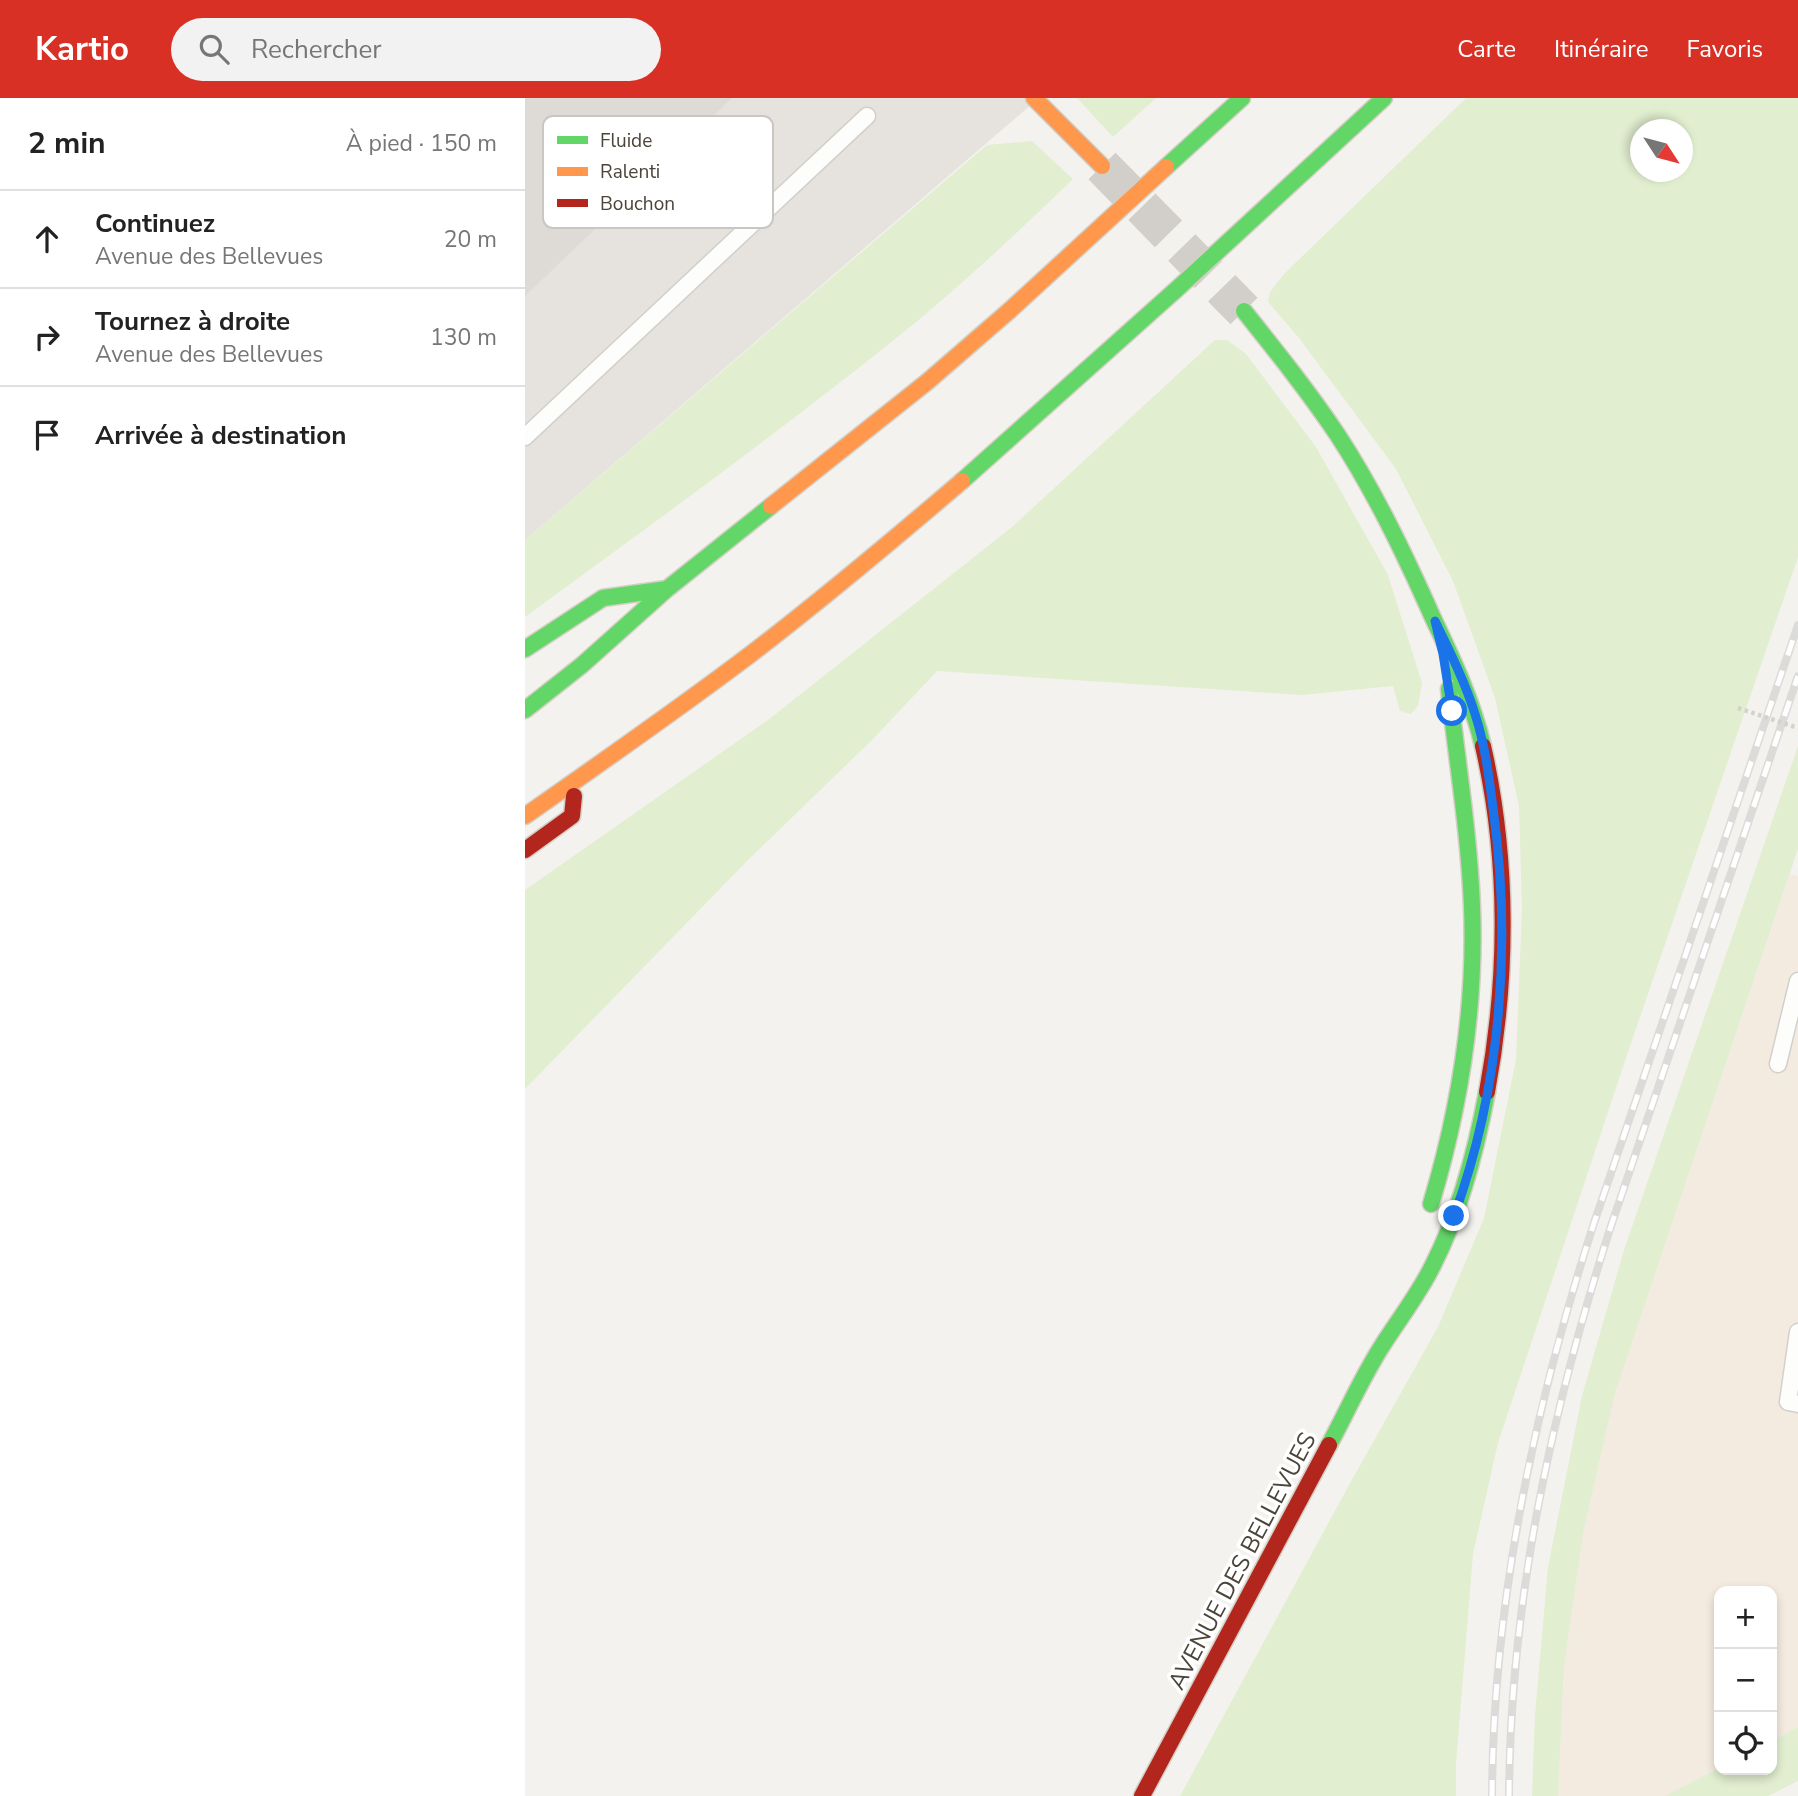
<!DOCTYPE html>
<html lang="fr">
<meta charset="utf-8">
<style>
:root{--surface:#fff;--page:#f2f2f2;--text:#222;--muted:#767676;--line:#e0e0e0;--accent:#d93025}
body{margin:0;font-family:"Nunito Sans",sans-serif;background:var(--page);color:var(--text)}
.controls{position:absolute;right:21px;bottom:21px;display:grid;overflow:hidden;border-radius:14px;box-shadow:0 4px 10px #0003}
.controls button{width:63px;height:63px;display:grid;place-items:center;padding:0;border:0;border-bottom:2px solid var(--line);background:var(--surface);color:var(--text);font:35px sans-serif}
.compass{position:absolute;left:1105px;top:21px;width:63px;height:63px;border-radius:50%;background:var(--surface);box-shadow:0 4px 10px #0003;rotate:126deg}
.stop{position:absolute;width:21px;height:21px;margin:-16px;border:5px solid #1a73e8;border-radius:50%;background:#fff}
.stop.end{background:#1a73e8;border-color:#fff;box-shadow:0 2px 7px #0008}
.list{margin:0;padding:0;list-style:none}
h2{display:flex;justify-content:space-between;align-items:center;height:91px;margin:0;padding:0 28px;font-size:30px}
h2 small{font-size:23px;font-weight:400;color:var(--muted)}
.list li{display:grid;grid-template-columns:46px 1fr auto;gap:21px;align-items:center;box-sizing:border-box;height:98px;padding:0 28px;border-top:2px solid var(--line)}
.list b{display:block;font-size:26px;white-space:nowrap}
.list p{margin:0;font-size:23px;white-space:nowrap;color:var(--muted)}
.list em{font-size:23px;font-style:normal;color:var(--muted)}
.icon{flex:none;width:38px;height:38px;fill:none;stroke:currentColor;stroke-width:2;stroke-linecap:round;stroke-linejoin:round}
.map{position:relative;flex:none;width:1273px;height:1698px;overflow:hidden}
header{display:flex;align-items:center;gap:42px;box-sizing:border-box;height:98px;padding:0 35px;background:var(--accent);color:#fff}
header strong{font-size:33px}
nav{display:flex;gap:38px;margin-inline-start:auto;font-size:24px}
.search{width:490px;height:63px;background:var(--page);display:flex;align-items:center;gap:18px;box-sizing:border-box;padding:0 24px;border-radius:38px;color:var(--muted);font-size:26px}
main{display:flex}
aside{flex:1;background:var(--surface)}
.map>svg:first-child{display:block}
</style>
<header>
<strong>Kartio</strong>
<div class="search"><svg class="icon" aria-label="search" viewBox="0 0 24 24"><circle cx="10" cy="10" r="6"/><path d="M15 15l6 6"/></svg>Rechercher</div>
<nav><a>Carte</a><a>Itinéraire</a><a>Favoris</a></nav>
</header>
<main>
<aside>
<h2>2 min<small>À pied · 150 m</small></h2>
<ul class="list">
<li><svg class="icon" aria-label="ahead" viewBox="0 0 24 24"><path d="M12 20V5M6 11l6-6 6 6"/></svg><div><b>Continuez</b><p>Avenue des Bellevues</p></div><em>20 m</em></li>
<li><svg class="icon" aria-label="right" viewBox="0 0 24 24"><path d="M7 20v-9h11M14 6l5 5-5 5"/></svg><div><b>Tournez à droite</b><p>Avenue des Bellevues</p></div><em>130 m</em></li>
<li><svg class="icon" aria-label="arrive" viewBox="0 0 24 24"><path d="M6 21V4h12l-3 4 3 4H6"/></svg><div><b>Arrivée à destination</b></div></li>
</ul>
</aside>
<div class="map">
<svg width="1273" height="1698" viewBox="0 0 1273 1698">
<rect width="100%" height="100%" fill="#f4f2ee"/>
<path fill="#f3ebdf" d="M1265 776 1273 778V1629L1247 1643V1493H1194V1670L1140 1698H1033L1039 1568 1058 1435 1090 1295Z"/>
<path fill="#e6e2de" d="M0 0H514L0 442Z"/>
<path fill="#e1eecf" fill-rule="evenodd" d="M552 0H631L588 39Z
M941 0H1273V459L1103 954 973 1345 948 1456 931 1666V1698H655L824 1387 913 1229 959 1120 991 962 997 810 994 708 970 600 928 483 871 371 774 240 743 204 745 194 759 176ZM1115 32H1157V74H1115Z
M507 43 548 81C491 136 433 191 370 241 250 337 125 428 0 519V442L462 47Z
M690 242H702L721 256 791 349 863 477 897 585 893 608 886 616 875 613 868 588 777 597 412 573 347 642 223 762 0 991V792L243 622 487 429Z
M1273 648V751L1090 1295 1058 1435 1039 1568 1033 1698H1007L1010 1617 1023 1469 1057 1298 1099 1152Z
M1273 1629V1683L1243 1698H1140L1194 1670V1672H1247V1643Z"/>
<path fill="#dedbd6" d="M0 0H207L0 198Z"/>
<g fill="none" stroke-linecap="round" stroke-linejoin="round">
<path stroke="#d2cfca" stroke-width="38" stroke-dasharray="38 19" stroke-linecap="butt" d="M577 68 719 213"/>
<defs>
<path id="lane" d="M0 339 342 18
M1253 966 1273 883
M1273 1234 1263 1304 1273 1306"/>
<path id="fast" d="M641 69 717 0
M719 213C751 253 783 293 812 336 850 394 880 457 908 520 928 562 947 602 958 648
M437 383 653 190 859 0
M0 551 78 500 142 491
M0 612 57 567 142 491 246 408
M906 1106C935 1009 951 909 947 808 944 735 932 663 924 591
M804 1347C822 1314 837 1279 857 1248 874 1221 894 1196 908 1167 935 1114 951 1053 962 994"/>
<path id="slow" d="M509 0 577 68
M246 408 402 284 484 213 641 69
M0 718C76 665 152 612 226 556 298 501 368 442 437 383"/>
<path id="jam" d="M958 648C984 761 983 881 962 994
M0 752 47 718 49 698
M617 1698 804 1347"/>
</defs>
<use href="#lane" stroke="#d2d0cb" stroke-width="19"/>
<use href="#fast" stroke="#d3cfc5" stroke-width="19"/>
<use href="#slow" stroke="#d3cfc5" stroke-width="19"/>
<use href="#jam" stroke="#d3cfc5" stroke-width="19"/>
<use href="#lane" stroke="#fdfdfc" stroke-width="16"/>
<use href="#fast" stroke="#63d668" stroke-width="16"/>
<use href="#slow" stroke="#ff974d" stroke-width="16"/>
<use href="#jam" stroke="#b3261e" stroke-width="16"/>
<defs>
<path id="rail" d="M967 1698C968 1503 1009 1310 1069 1125L1273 527
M984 1698C985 1504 1026 1315 1085 1131L1273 578"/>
</defs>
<use href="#rail" stroke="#dbdbda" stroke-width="8"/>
<use href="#rail" stroke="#fff" stroke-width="5" stroke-dasharray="16" stroke-linecap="butt"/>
<path stroke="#d3d2cc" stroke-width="4.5" stroke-dasharray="3.5 3.5" stroke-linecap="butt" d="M1213 610 1273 630"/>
</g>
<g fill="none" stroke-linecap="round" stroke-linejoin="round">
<path stroke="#1a73e8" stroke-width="9" d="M927 613 918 556 910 523C925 554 940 584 950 616 960 647 964 678 968 710 987 845 976 989 929 1118"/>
</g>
<g text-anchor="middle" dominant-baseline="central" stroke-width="7" stroke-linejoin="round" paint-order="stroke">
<g font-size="24" fill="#4b4439" stroke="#fff">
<text transform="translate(717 1463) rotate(-62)">AVENUE DES BELLEVUES</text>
</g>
</g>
<rect x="18" y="18" width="230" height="112" rx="10" fill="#fff" stroke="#c9c7c4" stroke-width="2"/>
<rect x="32" y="38" width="31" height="8" fill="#63d668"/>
<rect x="32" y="69" width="31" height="9" fill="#ff974d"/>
<rect x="32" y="101" width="31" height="8" fill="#b3261e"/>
<g font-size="19" fill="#4b4439">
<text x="75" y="49">Fluide</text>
<text x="75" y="80">Ralenti</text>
<text x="75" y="112">Bouchon</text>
</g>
</svg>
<div class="controls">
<button>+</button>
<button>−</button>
<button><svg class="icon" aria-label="locate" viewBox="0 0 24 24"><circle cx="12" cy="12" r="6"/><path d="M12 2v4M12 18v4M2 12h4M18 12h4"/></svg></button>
</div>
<svg class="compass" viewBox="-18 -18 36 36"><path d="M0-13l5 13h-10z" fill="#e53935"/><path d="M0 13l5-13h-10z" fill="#767676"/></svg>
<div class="stop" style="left:927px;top:613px"></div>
<div class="stop end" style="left:929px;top:1118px"></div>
</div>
</main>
